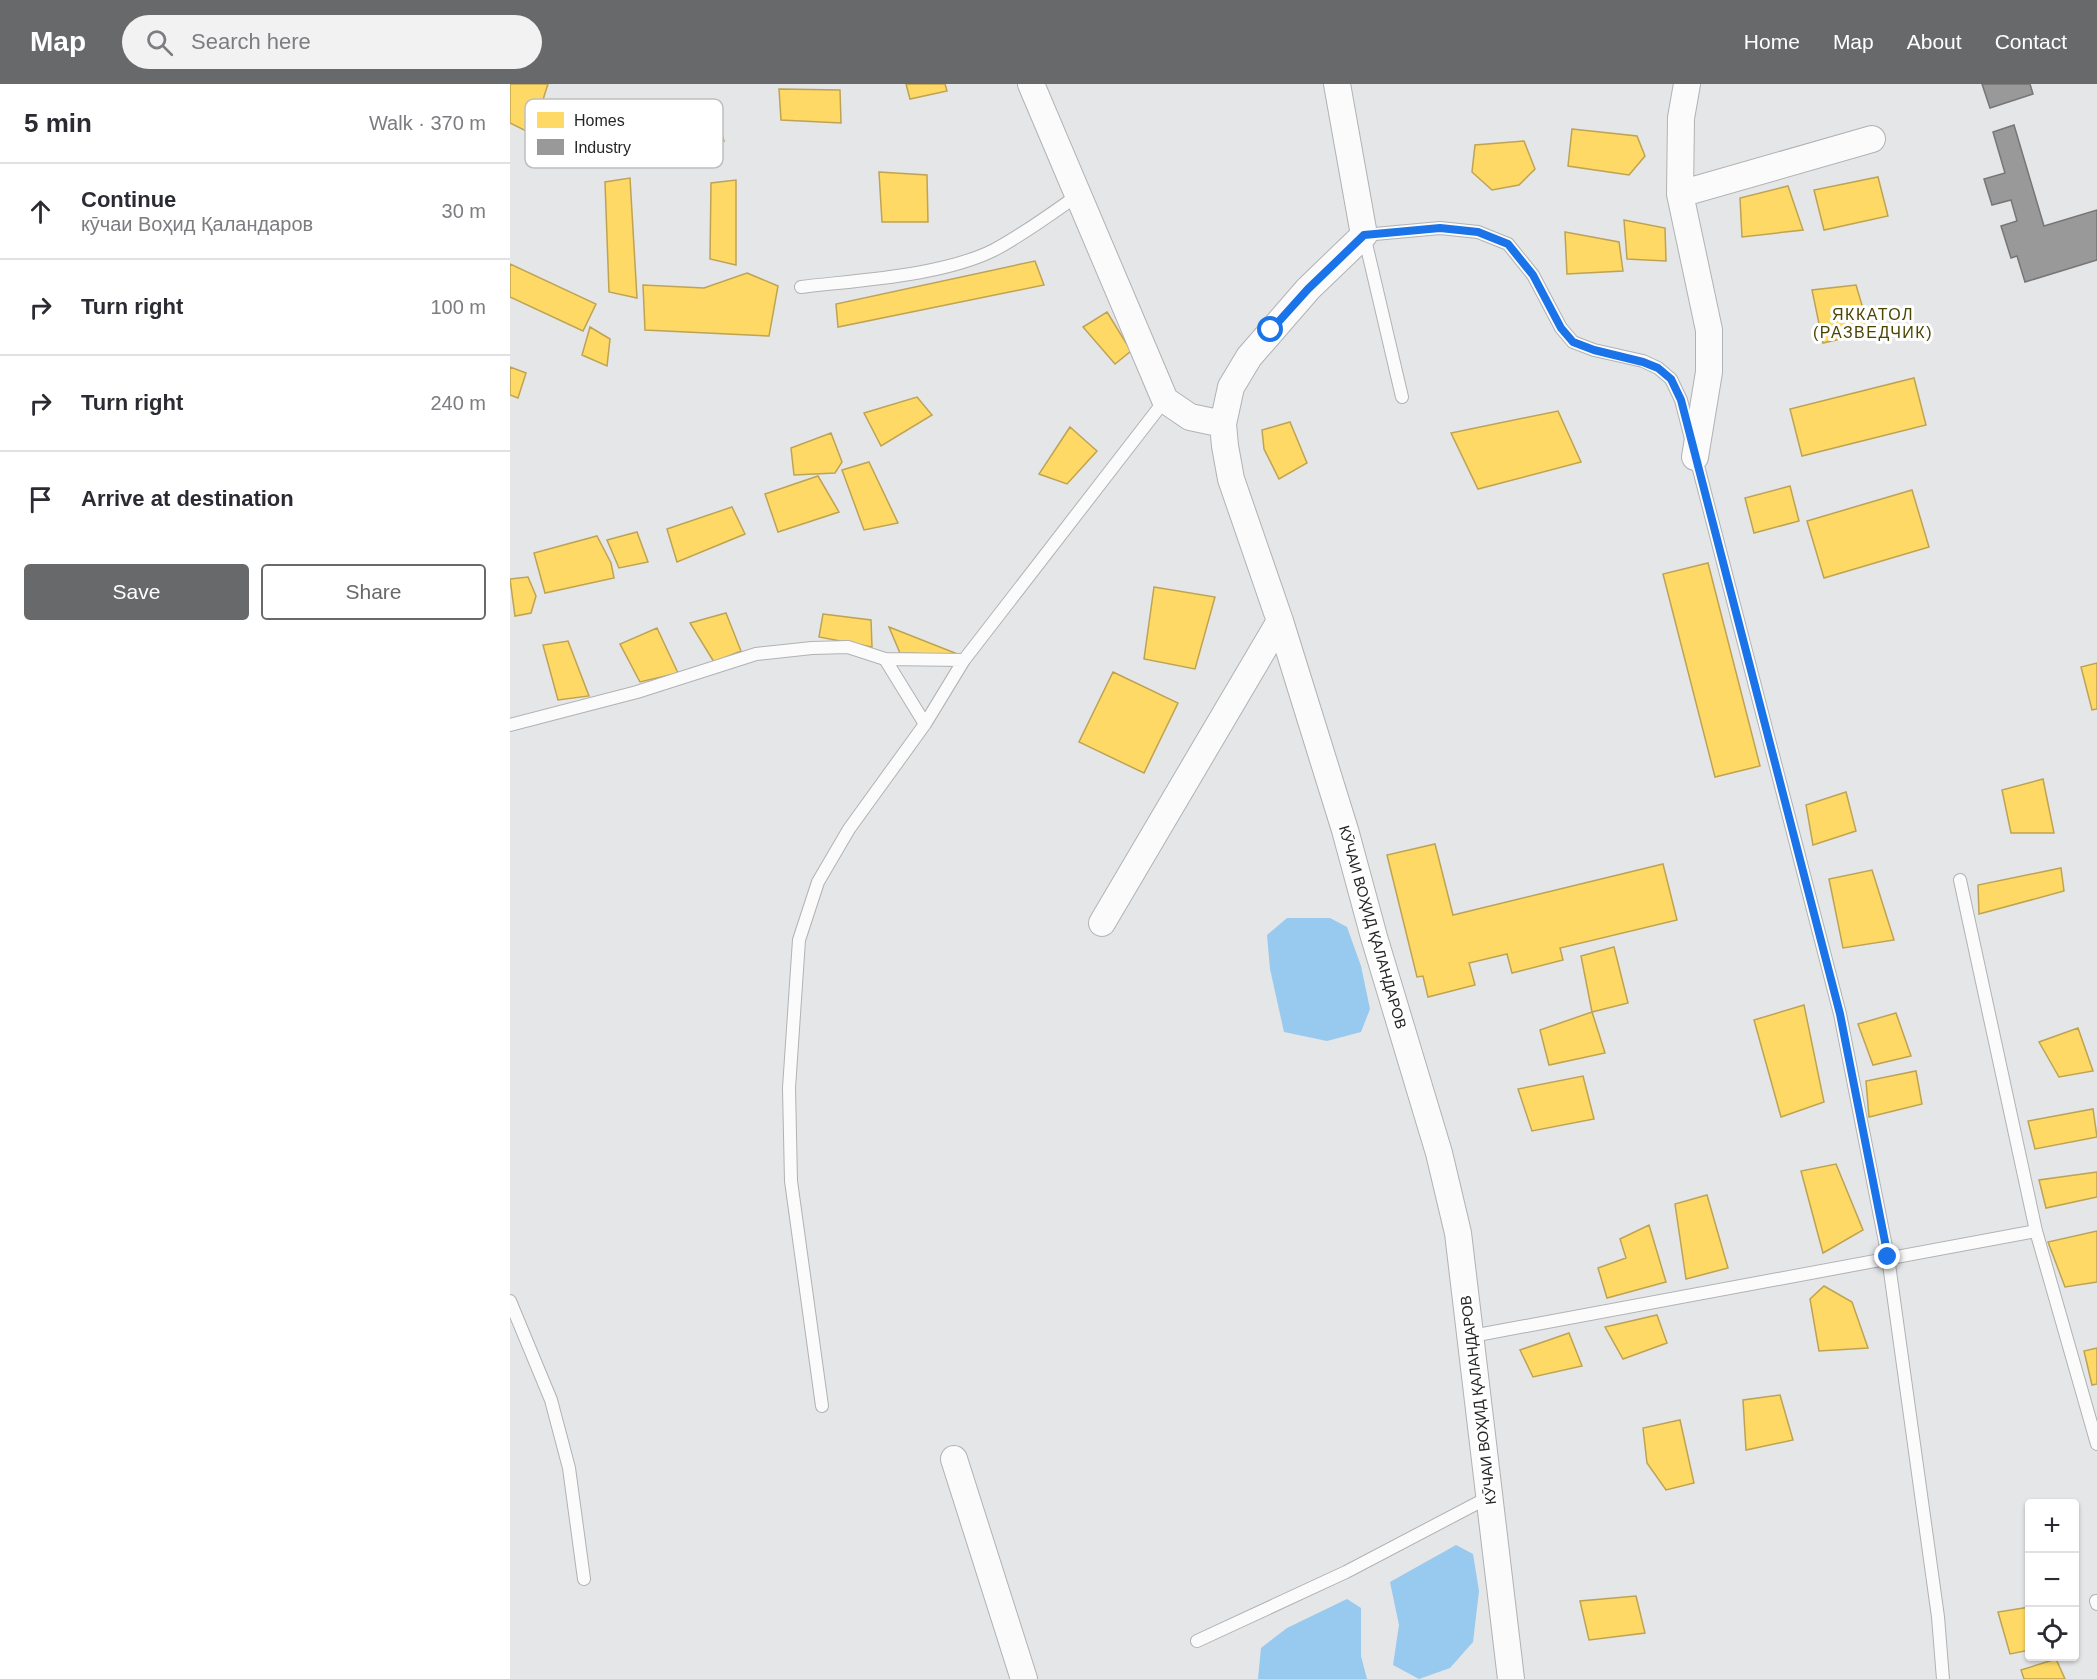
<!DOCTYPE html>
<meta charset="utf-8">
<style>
:root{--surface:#fff;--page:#f2f2f3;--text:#2b2b33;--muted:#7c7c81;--line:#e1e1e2;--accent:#68696b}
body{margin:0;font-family:Helvetica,sans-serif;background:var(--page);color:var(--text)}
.controls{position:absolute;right:18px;bottom:18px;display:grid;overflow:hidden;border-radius:6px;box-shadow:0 2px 4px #0004}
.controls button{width:54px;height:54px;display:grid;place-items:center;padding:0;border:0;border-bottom:2px solid var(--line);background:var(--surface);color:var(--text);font:30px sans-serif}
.stop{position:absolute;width:18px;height:18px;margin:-14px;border:4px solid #1a73e8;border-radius:50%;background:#fff}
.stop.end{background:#1a73e8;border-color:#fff;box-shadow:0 2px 6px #0008}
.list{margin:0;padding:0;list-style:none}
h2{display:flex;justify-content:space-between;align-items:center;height:78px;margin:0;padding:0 24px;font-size:26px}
h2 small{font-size:20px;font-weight:400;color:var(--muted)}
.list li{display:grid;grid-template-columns:39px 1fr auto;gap:18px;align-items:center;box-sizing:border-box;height:96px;padding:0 24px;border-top:2px solid var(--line)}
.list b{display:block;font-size:22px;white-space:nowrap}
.list p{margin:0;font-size:20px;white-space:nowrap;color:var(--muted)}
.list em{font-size:20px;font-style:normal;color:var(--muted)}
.actions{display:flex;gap:12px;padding:18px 24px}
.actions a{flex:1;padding:14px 0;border:2px solid var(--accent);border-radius:6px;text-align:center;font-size:21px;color:var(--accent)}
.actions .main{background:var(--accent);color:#fff}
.icon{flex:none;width:33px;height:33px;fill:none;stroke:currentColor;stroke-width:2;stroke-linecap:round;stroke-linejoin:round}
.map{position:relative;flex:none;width:1587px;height:1595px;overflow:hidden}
header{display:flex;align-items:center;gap:36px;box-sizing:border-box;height:84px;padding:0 30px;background:var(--accent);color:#fff}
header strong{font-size:28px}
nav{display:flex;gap:33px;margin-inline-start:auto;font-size:21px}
.search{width:420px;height:54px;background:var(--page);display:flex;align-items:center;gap:15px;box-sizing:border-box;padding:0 21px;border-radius:33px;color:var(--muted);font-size:22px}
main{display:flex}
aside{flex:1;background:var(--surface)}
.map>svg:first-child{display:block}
</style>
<header>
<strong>Map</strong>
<div class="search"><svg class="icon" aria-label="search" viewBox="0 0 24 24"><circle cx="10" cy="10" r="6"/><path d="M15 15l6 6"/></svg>Search here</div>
<nav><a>Home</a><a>Map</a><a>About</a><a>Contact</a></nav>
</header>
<main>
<aside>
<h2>5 min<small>Walk · 370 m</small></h2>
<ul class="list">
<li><svg class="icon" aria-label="ahead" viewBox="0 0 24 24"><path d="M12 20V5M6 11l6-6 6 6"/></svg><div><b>Continue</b><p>кӯчаи Воҳид Қаландаров</p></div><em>30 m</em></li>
<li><svg class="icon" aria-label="right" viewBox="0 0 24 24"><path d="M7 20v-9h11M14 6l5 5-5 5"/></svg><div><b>Turn right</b></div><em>100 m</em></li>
<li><svg class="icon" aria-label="right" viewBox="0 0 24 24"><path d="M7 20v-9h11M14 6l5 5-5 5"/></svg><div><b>Turn right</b></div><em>240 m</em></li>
<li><svg class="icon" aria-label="arrive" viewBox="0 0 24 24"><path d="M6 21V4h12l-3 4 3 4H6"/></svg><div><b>Arrive at destination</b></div></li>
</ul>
<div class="actions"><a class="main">Save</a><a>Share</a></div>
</aside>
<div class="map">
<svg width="1587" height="1595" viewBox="0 0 1587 1595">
<rect width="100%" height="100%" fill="#e4e6e8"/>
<path fill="#98c9ef" d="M777 834H820L837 843 851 882 860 925 851 948 817 957 774 948 760 885 757 851Z
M946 1461 963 1470 969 1507 963 1558 940 1584 909 1595 883 1581 889 1541 880 1498Z
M837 1515 851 1524V1572L857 1595H748L751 1564 777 1544Z"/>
<path fill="#ffd966" stroke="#bea353" stroke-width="1.5" d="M0 0H38L22 50 0 39Z
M396 0H435L437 7 400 15Z
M269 5 330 6 331 39 271 36Z
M185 23 208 38 214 57 188 53Z
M1062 45 1127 52 1135 72 1119 91 1058 82Z
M1014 57 1025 85 1009 101 982 106 962 88 965 61Z
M369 88 417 91 418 138H372Z
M1368 93 1378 132 1314 146 1304 106Z
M120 94 127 214 99 208 95 98Z
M226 96V181L200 175 201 99Z
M1278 102 1293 146 1232 153 1230 114Z
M1114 136 1155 144 1156 177 1117 175Z
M1055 148 1109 158 1113 187 1057 190Z
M525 177 534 201 328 243 326 220Z
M0 180 86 220 73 247 0 213Z
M237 189 268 202 259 252 135 246 133 201 194 204Z
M1346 201 1360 248 1313 259 1302 206Z
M597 228 621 267 605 280 573 243Z
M80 243 100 255 97 282 72 271Z
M0 283 16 289 8 314 0 311Z
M1404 294 1416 341 1292 372 1280 325Z
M407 313 422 331 371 362 354 329Z
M1048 327 1071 378 968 405 941 349Z
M780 338 797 379 769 395 754 365 752 346Z
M560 343 587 367 557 400 529 390Z
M321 349 332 378 325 389 284 391 281 364Z
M359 378 388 439 354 446 332 386Z
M308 392 329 428 268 448 255 410Z
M1280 402 1289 437 1244 449 1235 414Z
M1402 406 1419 463 1314 494 1297 437Z
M222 423 235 450 167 478 157 445Z
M127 448 138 478 109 484 97 456Z
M87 452 101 479 104 494 35 509 24 469Z
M1198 479 1250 682 1205 693 1153 490Z
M18 493 26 512 21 529 5 532 0 495Z
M644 503 705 513 685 585 634 575Z
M216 529 231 567 204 578 180 539Z
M313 530 361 536 362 563 309 553Z
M379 543 450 571 390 569Z
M147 544 168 589 130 598 110 560Z
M58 557 79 612 48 616 33 561Z
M1587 579V625L1582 626 1571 583Z
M603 588 668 619 634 689 569 658Z
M1533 695 1544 749H1501L1492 706Z
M1336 708 1346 747 1303 761 1296 721Z
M925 760 943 831 1153 780 1167 836 1050 864 1053 876 1002 889 997 870 959 879 965 901 918 913 913 892 907 893 877 771Z
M1551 784 1554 807 1469 830 1468 801Z
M1362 786 1384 856 1333 864 1319 795Z
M1104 863 1118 919 1082 928 1071 872Z
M1294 921 1314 1018 1271 1033 1244 936Z
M1082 928 1095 969 1039 981 1030 946Z
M1386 929 1401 972 1363 981 1348 940Z
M1568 944 1583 987 1549 993 1529 958Z
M1406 987 1412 1020 1359 1033 1356 997Z
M1073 992 1084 1035 1022 1047 1008 1005Z
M1583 1025 1587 1053 1525 1065 1518 1037Z
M1326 1080 1353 1146 1313 1169 1291 1087Z
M1587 1088V1113L1536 1124 1529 1096Z
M1197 1111 1218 1184 1176 1195 1165 1120Z
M1139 1141 1156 1198 1097 1214 1088 1184 1116 1174 1110 1155Z
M1587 1147V1198L1555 1203 1538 1158Z
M1314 1202 1342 1218 1358 1264 1309 1267 1300 1215Z
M1147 1231 1157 1259 1113 1275 1095 1243Z
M1059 1249 1072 1282 1023 1293 1010 1266Z
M1587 1264V1300L1582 1301 1574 1267Z
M1270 1311 1283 1356 1236 1366 1233 1316Z
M1170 1336 1184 1399 1156 1406 1137 1379 1133 1344Z
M1126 1512 1135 1549 1079 1556 1070 1517Z
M1520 1523V1566L1500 1570 1488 1528Z
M1546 1575 1555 1595H1514L1511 1586Z"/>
<path fill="#999" stroke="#767677" stroke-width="1.5" d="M1472 0H1520L1523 10 1480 24Z
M1504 41 1534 142 1587 126V176L1515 198 1507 172 1501 174 1491 142 1507 137 1501 116 1482 121 1474 95 1495 89 1483 48Z"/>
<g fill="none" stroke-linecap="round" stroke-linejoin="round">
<defs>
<path id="service" d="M291 203C349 196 432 192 484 166 514 150 541 130 568 111
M892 313 854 151 930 144 968 148 998 160 1023 191 1051 244 1063 258 1084 266 1133 277 1148 284 1161 295 1171 316 1330 930 1378 1173 1428 1533 1433 1595
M375 575 454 576
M0 641 127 608 246 570 302 564 338 563 375 575 415 640
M1450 796 1526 1147 1587 1360
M0 1217 41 1316 59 1384 74 1495
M962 1252 1526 1147
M312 1322 281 1097 279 1004 289 856 308 798 339 745 415 640 454 576 655 316
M1586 1517 1587 1520
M687 1557 836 1488 979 1413"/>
<path id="minor" d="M521 0 655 316 680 333 713 340
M827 0 854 151 798 205 739 273 721 303 713 340 715 362 721 395 770 537 835 746 864 853 929 1069 948 1149 1001 1595
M1177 0 1171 34 1170 110 1199 246V288L1185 373
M1170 110 1362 55
M592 839 770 537
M444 1375 514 1595"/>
</defs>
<use href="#service" stroke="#b0b2b3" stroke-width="14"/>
<use href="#minor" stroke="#b0b2b3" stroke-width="28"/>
<use href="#service" stroke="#fbfbfc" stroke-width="12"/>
<use href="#minor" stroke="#fbfbfc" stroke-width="26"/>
</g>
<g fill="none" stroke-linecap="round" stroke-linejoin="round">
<path stroke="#1a73e8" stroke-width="8" d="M761 246 798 205 854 151 930 144 968 148 998 160 1023 191 1051 244 1063 258 1084 266 1133 278 1148 284 1161 295 1171 316 1330 930 1378 1173"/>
</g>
<g text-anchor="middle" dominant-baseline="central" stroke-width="6" stroke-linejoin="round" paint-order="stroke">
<g font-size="15" fill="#252627" stroke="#fff">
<text transform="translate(863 843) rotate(74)">КӮЧАИ ВОҲИД ҚАЛАНДАРОВ</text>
<text transform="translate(968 1316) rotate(-97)">КӮЧАИ ВОҲИД ҚАЛАНДАРОВ</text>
</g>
<g font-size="16" letter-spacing="1.5" fill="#4b4502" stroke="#fff">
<text x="1363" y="230">ЯККАТОЛ<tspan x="1363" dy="18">(РАЗВЕДЧИК)</tspan></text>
</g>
</g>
<rect x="15" y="15" width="198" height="69" rx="9" fill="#fff" stroke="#bebebe" stroke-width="1.5"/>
<rect x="27" y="28" width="27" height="16" fill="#ffd966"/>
<rect x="27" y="55" width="27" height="16" fill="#999"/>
<g font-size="16" fill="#252627">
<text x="64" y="42">Homes</text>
<text x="64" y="69">Industry</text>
</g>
</svg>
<div class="controls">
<button>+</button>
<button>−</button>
<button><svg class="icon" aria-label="locate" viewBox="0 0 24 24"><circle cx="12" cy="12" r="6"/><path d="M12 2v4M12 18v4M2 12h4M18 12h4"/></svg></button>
</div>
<div class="stop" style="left:761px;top:246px"></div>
<div class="stop end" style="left:1378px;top:1173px"></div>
</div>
</main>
